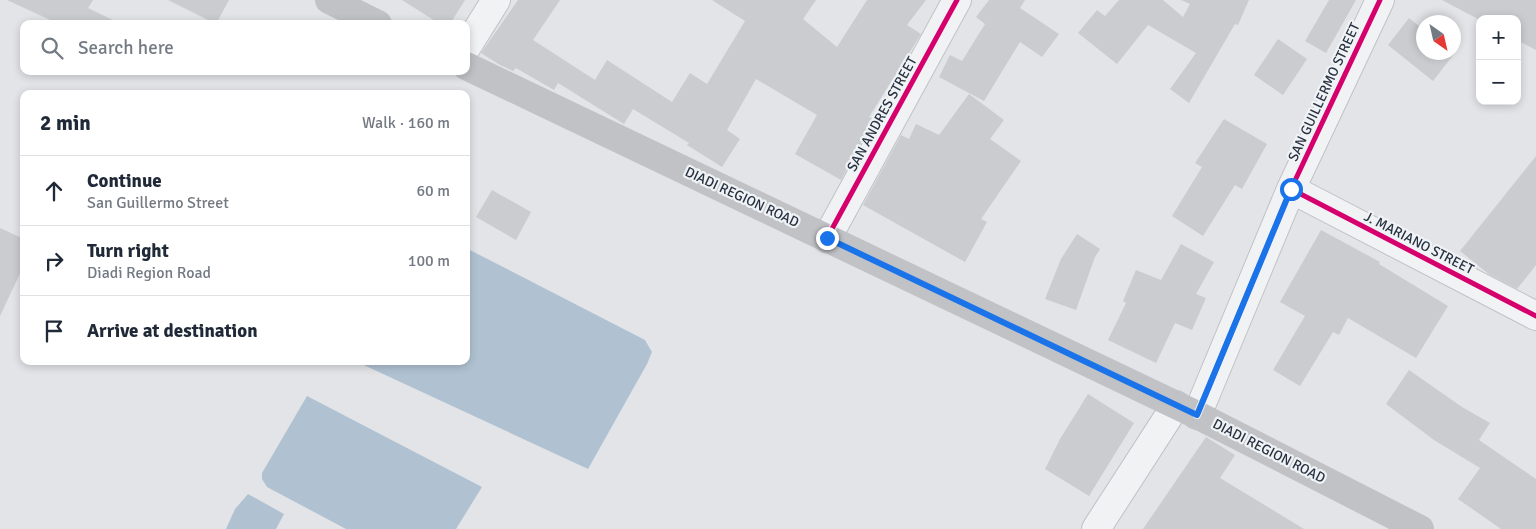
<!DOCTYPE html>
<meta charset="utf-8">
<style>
:root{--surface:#fff;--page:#f2f2f3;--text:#1f2937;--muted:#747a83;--line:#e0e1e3}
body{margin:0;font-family:Signika,sans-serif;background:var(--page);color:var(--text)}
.controls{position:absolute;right:15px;top:15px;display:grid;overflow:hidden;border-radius:10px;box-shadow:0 2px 8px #0003}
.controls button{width:45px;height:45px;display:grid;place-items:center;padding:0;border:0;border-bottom:1px solid var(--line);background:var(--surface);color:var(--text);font:25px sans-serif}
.compass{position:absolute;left:1416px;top:15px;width:45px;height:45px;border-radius:50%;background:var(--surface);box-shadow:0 2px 8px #0003;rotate:146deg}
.stop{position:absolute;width:15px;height:15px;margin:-11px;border:4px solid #1a73e8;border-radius:50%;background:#fff}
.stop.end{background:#1a73e8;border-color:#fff;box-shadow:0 1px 5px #0008}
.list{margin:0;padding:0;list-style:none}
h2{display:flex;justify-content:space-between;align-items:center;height:65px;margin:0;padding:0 20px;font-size:21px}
h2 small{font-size:16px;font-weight:400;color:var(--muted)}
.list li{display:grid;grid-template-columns:32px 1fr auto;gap:15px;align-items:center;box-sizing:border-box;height:70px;padding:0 20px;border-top:1px solid var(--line)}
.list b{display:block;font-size:19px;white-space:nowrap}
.list p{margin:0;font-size:16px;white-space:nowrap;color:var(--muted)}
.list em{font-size:16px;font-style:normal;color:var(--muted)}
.icon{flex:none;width:28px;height:28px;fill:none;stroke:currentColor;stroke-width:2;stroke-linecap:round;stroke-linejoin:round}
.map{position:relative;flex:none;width:1536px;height:529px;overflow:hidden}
.search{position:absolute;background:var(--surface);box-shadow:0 2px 8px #0003;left:20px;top:20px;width:450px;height:55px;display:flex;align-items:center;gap:12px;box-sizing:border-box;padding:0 18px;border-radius:10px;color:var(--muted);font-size:19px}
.panel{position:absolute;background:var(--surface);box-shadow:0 2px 8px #0003;left:20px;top:90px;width:450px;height:275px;border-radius:10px}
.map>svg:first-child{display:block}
</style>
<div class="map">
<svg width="1536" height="529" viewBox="0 0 1536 529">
<rect width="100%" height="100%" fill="#e2e4e7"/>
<path fill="#b0c2d2" d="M466 248 645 340 652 352 647 364 588 469 355 361H466Z
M307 396 482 487 456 529H346L267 487 262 479V473Z
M248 494 284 514 276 529H226L235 509Z"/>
<path fill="#cacccf" d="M7 0H93L88 8 121 24H59Z
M168 0H229L216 24Z
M402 0H465L450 24H440Z
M518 0H560L533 40 595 80 607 60 672 102 690 73 707 84 745 21 712 0H816L803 19 837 47 867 0H926L907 25 921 34 869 117 874 120 841 180 795 154 817 115 756 79 727 130 740 139 722 167 687 145 689 143 633 109 624 124 558 83 554 90 516 68 513 71 500 65 481 53Z
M989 0H1025L1020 8 1059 34 1042 57 1020 42 984 101 939 77 950 55 962 61 985 24 976 17Z
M1119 0H1163L1183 17 1190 4 1181 0H1249L1238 25 1235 24 1189 103 1170 89 1196 53 1148 25 1117 64 1078 33 1097 10 1105 16Z
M1329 0H1356L1326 53 1305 41Z
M1442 0H1536V50L1517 40V19L1480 20Z
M1409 18 1424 30V52L1454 54 1433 81 1388 45Z
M1278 39 1307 59 1283 95 1254 75Z
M969 94 1004 120 990 139 1021 161 981 219 987 222 965 262 863 205 901 135 909 139 916 124 939 135Z
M1224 119 1267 144 1242 189 1235 185 1203 236 1172 216 1202 167 1195 163Z
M1536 156V265L1517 289 1490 275 1460 251Z
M492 190 531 212 516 240 476 217Z
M0 228 24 239V265L0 316Z
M1321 230 1380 262 1379 264 1448 306 1416 358 1348 318 1339 335 1333 332 1300 386 1273 370 1305 316 1280 302Z
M1077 234 1100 249 1095 257 1076 310 1045 299 1061 259Z
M1181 244 1214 262 1196 294 1206 298 1192 330 1175 323 1156 363 1108 340 1126 303 1123 301 1136 270 1161 280Z
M1409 370 1462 407 1490 423 1479 440 1536 479V529H1501L1458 499 1480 468 1434 440 1386 404Z
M1088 394 1134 423 1089 496 1045 469 1060 439Z
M1206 437 1235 455 1220 478 1304 529H1143Z"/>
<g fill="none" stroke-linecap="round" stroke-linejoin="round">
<defs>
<path id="minor" d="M466 48 496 0
M1291 189 1536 316
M827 238 957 0
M1197 415 1291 189 1380 0
M1096 529 1176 405"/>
</defs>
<use href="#minor" stroke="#c0c2c5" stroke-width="30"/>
<use href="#minor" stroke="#f1f2f4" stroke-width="28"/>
<path stroke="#c0c2c6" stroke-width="28" d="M329 0 378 24
M466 66 1197 415 1420 529"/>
<defs>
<path id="cycleway" d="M1291 189 1536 316
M827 238 957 0
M1197 415 1291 189 1380 0"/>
</defs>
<use href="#cycleway" stroke="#f0f3f6" stroke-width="8"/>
<use href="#cycleway" stroke="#d6006c" stroke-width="5"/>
</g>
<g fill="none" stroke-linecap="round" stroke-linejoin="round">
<path stroke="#1a73e8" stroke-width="6" d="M827 238 1197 415 1291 189"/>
</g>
<g text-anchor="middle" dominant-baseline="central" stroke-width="4.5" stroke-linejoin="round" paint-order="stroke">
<g font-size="14" fill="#293240" stroke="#f0f3f6">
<text transform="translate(1324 92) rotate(-65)">SAN GUILLERMO STREET</text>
<text transform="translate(882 114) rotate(-61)">SAN ANDRES STREET</text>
<text transform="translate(742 197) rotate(25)">DIADI REGION ROAD</text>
<text transform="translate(1419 243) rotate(27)">J. MARIANO STREET</text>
<text transform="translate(1269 451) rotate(27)">DIADI REGION ROAD</text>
</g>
</g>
</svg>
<div class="controls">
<button>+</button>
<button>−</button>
</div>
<svg class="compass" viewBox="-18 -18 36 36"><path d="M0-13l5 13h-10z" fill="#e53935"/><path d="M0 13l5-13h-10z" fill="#747a83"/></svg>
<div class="stop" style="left:1291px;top:189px"></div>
<div class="stop end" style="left:827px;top:238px"></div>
<div class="search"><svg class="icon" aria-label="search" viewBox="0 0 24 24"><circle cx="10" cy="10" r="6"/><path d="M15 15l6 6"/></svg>Search here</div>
<section class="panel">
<h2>2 min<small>Walk · 160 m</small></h2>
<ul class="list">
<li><svg class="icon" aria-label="ahead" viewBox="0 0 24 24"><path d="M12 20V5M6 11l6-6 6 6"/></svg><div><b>Continue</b><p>San Guillermo Street</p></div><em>60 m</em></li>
<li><svg class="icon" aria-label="right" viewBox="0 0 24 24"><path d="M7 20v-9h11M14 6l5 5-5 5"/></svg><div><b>Turn right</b><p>Diadi Region Road</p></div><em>100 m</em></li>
<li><svg class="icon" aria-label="arrive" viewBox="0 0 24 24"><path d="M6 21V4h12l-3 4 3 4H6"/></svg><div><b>Arrive at destination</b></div></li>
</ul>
</section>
</div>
